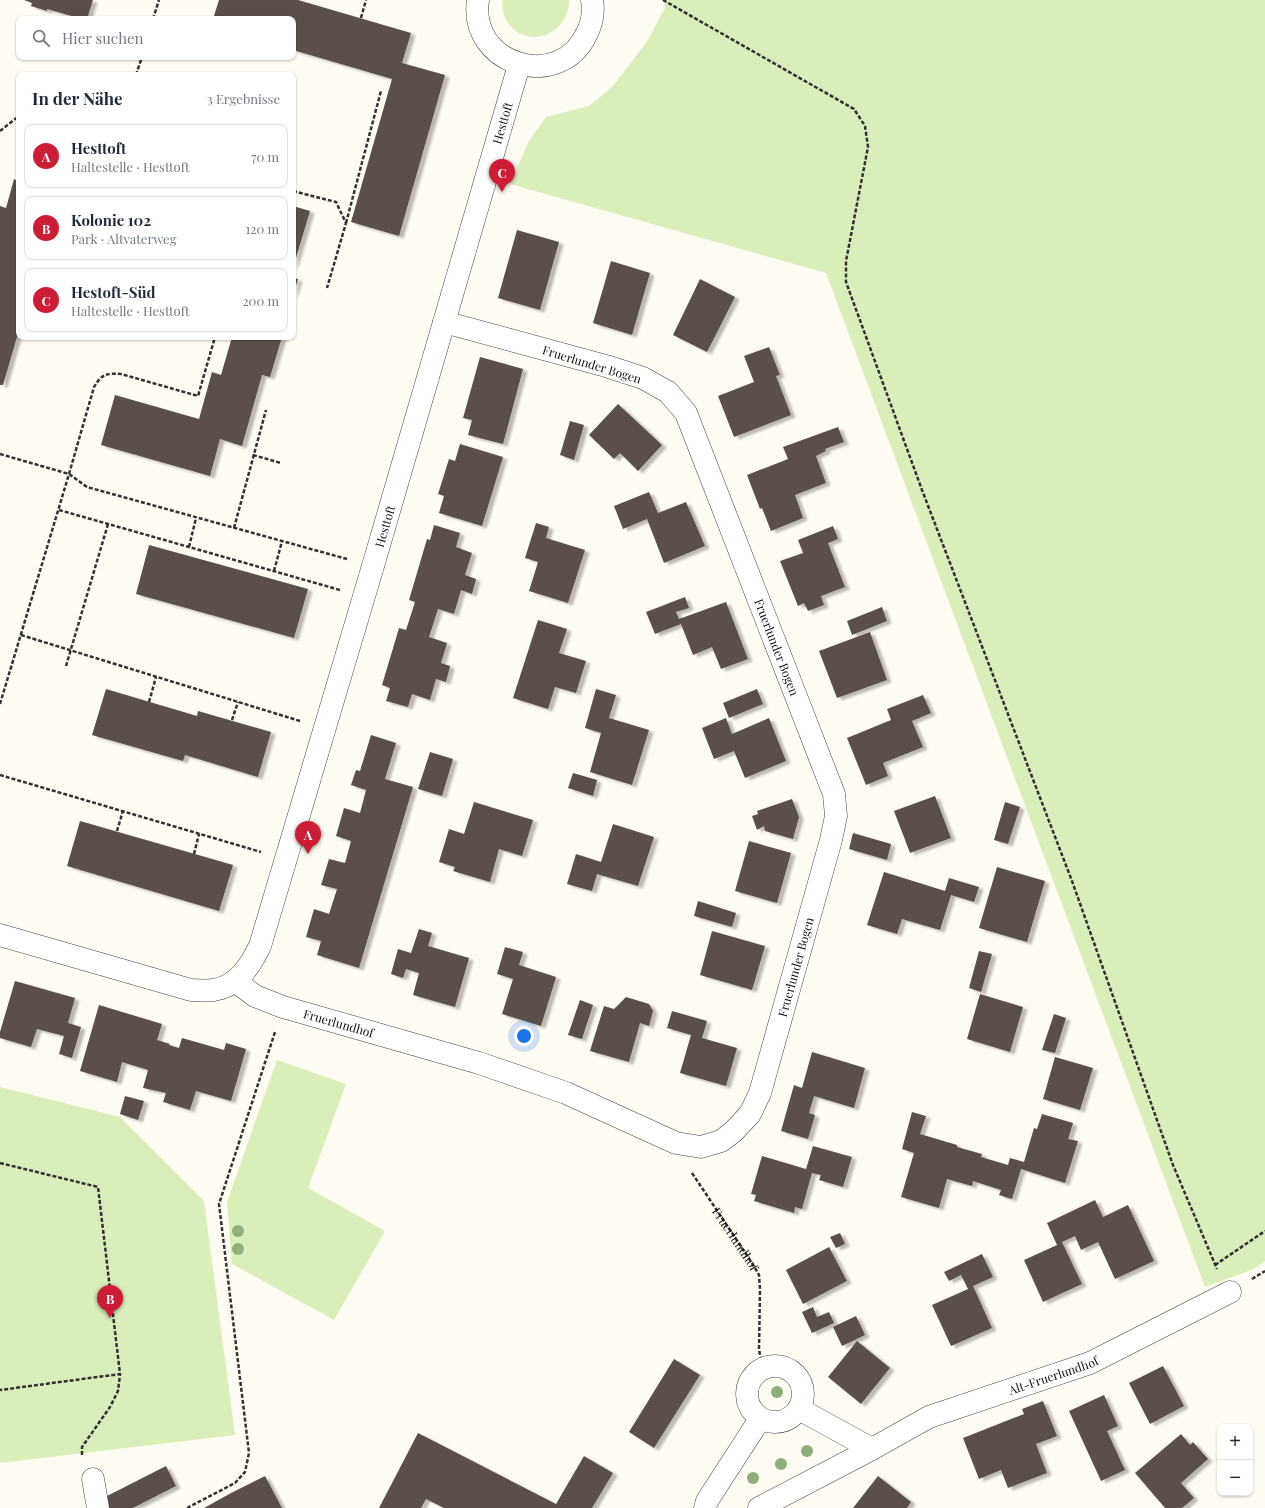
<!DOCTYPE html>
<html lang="de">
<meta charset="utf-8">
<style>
:root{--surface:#fff;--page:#f6f6f7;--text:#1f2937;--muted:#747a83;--line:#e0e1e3;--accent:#cc1c36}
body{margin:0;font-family:"Playfair Display",serif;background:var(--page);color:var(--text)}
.controls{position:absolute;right:12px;bottom:12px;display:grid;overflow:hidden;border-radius:8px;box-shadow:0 1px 3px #0004}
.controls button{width:36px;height:36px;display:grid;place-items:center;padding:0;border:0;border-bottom:1px solid var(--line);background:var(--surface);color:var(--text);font:20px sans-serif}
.you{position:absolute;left:524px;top:1036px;width:14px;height:14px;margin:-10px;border:3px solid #fff;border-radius:50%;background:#1a73e8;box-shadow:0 0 0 6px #1a73e833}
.badge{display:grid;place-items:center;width:26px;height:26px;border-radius:50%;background:var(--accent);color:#fff;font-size:13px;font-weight:700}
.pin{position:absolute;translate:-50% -33px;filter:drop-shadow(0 1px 2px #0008)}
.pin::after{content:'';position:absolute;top:21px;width:14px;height:12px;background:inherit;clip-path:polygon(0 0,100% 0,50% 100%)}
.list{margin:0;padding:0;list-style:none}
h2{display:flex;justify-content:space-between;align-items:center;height:52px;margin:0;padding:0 16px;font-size:17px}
h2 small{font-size:13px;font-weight:400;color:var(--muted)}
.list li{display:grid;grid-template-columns:26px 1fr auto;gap:12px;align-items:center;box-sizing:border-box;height:64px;margin:0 8px 8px;padding:0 8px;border:1px solid var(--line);border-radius:8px}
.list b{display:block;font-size:15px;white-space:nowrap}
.list p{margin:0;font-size:13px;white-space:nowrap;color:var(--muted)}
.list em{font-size:13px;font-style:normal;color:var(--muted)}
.icon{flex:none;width:22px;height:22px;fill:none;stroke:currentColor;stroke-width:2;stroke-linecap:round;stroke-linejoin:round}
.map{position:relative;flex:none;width:1265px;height:1508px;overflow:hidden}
.search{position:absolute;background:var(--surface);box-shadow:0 1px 3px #0004;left:16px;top:16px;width:280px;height:44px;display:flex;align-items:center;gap:10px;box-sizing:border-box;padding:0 14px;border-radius:8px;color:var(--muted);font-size:15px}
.panel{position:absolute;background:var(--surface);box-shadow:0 1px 3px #0004;left:16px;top:72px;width:280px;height:268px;border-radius:8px}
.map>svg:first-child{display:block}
</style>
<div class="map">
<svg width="1265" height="1508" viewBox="0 0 1265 1508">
<defs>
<filter id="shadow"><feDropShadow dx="4.5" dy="2.5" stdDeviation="1" flood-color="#0004"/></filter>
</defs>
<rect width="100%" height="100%" fill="#fffcf3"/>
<path fill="#d9eeb9" d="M502 0H569C569 36 525 51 507 21 503 15 502 7 502 0Z
M665 0H1265V1261L1254 1269 1205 1287 826 273 510 184 529 141 546 117 589 106 612 87 646 43 665 8Z
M277 1060 346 1084 308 1188 385 1231 334 1320 232 1264 227 1202Z
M0 1087 120 1117 204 1201 235 1435 0 1463Z"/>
<path fill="#5a504b" filter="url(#shadow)" d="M24 0H93L87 19H82L47 9V11L31 6 32 3Z
M219 0H298L411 33 402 63 445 75 399 236 351 222 392 79 293 50V19H213Z
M19 171V330L3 385H0V206L6 208 14 179 16 180Z
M293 206 310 211 293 268Z
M517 230 559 242 540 310 498 298Z
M611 261 650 273 632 335 593 323Z
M293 278 298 279 293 296Z
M700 279 735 297 707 352 673 335Z
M232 337H282L270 377 262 375 242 446 220 439 210 476 101 445 115 395 199 419 212 372 221 375Z
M769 347 780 375 776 376 791 415 734 437 718 396 754 382 744 356Z
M480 357 523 369 503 444 468 435 472 420 463 418Z
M618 404 662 445 638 471 620 453 614 459 589 435Z
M570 421 584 425 574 460 560 455Z
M838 427 844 442 825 449 826 451 816 456 826 483 795 495 803 518 771 531 762 508 760 509 747 475 788 459 783 447Z
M460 444 503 457 482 526 439 513 444 496 438 494 449 459 455 461Z
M649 492 658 513 686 502 705 546 664 563 647 519 623 529 614 506Z
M536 523 549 527 546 538 585 550 568 603 529 591 538 562 525 558Z
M434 525 460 533 456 547 472 553 465 575 476 579 472 594 461 590 454 614 438 609 429 637 447 643 441 663 450 666 446 682 436 679 430 700 412 694 408 707 386 701 390 688 382 685 399 628 406 630 415 602 409 600 427 539 430 540Z
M833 526 838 539 828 543 845 587 821 596 824 605 808 611 804 603 798 606 780 561 803 553 798 540Z
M149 545 308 589 294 638 136 594Z
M685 597 689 608 676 612 679 619 726 602 748 659 721 669 712 647 693 655 681 624 655 634 646 612Z
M882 607 887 621 852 635 847 621Z
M538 620 567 629 559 653 586 661 576 693 555 687 548 709 513 698Z
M870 632 887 680 837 698 819 651Z
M106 689 197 716 198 711 271 732 258 777 185 755 183 761 92 735Z
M596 689 616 695 609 718 649 730 632 785 590 772 601 733 585 728Z
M757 689 763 704 729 718 723 703Z
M923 695 931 713 912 721 923 747 883 763 888 776 866 785 847 738 891 720 887 709Z
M726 718 732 734 769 718 786 761 745 778 734 751 714 759 702 728Z
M371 735 396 743 385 779 413 787 359 968 317 955 321 941 306 937 314 909 329 914 337 889 321 885 329 859 345 863 351 841 336 836 344 808 360 813 366 790 351 785 356 770 360 771Z
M430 752 453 759 442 796 418 789Z
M573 773 597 780 593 796 568 788Z
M935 796 951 838 910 853 894 811Z
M792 799 799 817 793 839 765 831 764 826 757 830 752 816 758 814 757 811Z
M474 802 533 820 522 856 499 849 490 882 453 871 455 867 439 862 449 829 464 834Z
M1005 802 1020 807 1008 844 994 840Z
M80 821 233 865 219 911 67 866Z
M613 824 654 837 638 886 597 874 592 891 567 884 576 854 601 862Z
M853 833 891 844 887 860 849 849Z
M749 841 791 853 777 903 735 891Z
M997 867 1045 881 1027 942 979 928Z
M884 872 945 891 949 878 979 887 974 902 951 895 940 930 902 919 897 934 867 925Z
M698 901 736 913 732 927 694 916Z
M419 929 432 933 428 946 469 958 455 1007 413 995 419 973 406 969 403 978 391 974 398 949 411 953Z
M712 931 765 946 752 990 700 975Z
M505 947 523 952 519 965 556 977 541 1026 502 1014 513 979 497 974Z
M979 951 992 954 981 992 969 988Z
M15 981 75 998 68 1023 81 1027 72 1058 59 1054 64 1036 37 1029 31 1047 0 1038V1032Z
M980 994 1023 1007 1010 1052 967 1039Z
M626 997 649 1004 653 1011 649 1026 640 1023 629 1062 590 1051 604 1006 614 1009Z
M580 1000 593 1005 582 1039 568 1035Z
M99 1005 162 1024 157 1040 170 1044 169 1045 179 1048 182 1038 224 1050 226 1043 246 1049 231 1101 196 1091 190 1110 163 1102 166 1093 143 1088 148 1070 122 1062 117 1082 80 1071Z
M672 1011 707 1021 702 1038 737 1048 726 1086 680 1073 691 1035 667 1028Z
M1054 1014 1066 1018 1055 1053 1042 1050Z
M812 1052 865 1068 854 1108 814 1096 809 1113 815 1115 808 1139 781 1131 794 1085 802 1088Z
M1055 1057 1093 1068 1080 1110 1043 1099Z
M125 1096 144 1101 138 1120 120 1114Z
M912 1112 926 1116 920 1134 957 1145V1147L982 1154 981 1157 1008 1165 1010 1158 1024 1162 1034 1128 1037 1129 1042 1114 1073 1123 1068 1139 1078 1141 1065 1183 1021 1169 1012 1199 999 1195 1001 1190 973 1181 972 1186 947 1179 939 1208 901 1197 914 1153 902 1149Z
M813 1146 852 1157 843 1187 819 1180 821 1175 812 1173 802 1209 795 1207 794 1213 754 1201 756 1195 751 1194 762 1156 806 1169Z
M1095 1200 1103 1217 1128 1205 1154 1261 1115 1279 1098 1242 1081 1250 1075 1236 1062 1242 1082 1284 1043 1302 1024 1260 1057 1245 1047 1223Z
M840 1233 845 1244 836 1248 830 1237Z
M829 1247 847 1281 803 1304 786 1270Z
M982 1254 993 1277 973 1286 992 1328 951 1346 932 1305 968 1289 961 1275 949 1281 944 1272Z
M813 1307 817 1317 829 1312 834 1323 812 1333 802 1312Z
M856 1316 865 1335 842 1346 833 1327Z
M857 1341 890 1368 861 1404 828 1377Z
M674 1359 700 1375 654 1448 629 1432Z
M1163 1366 1184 1406 1150 1424 1129 1383Z
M1104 1395 1118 1426 1107 1431 1125 1470 1101 1481 1069 1411Z
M1043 1401 1057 1436 1036 1444 1047 1473 1008 1488 1001 1470 979 1479 963 1438 1024 1414 1022 1409Z
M418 1433 556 1504 584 1456 613 1473 592 1508H444L426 1499 421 1508H379Z
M1181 1434 1190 1445 1193 1442 1208 1459 1181 1483 1194 1498 1182 1508H1165L1135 1473Z
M166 1466 176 1486 133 1508H108L103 1498Z
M265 1476 282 1508H204L231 1493Z
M878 1476 911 1502 907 1508H853Z"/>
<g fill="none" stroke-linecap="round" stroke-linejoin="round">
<defs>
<g id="minor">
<path d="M478 0C468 65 560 93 587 33 592 23 594 11 592 0"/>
<path id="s2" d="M0 935 191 990C198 990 206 991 214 990 238 986 250 966 260 946L373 566 519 65"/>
<path id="s3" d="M235 981 255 996 283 1007 479 1063 566 1093 676 1143 701 1147 721 1141 733 1132 750 1114 760 1093 831 840 836 816 834 794 686 413 668 392 643 378 606 366 444 322"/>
<circle cx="775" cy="1394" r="28"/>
<path d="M799 1409 872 1449"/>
<path d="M93 1479 98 1508"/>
<path d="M705 1508 707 1501 760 1419"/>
<path id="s4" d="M759 1508 872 1449 929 1417 1090 1363 1230 1292"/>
</g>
</defs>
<use href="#minor" stroke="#434343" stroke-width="23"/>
<g stroke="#323232" stroke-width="2.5" stroke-dasharray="4 2" stroke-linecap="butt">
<path d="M663 0 854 109 865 126 868 147 846 261V282L922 490 1072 881 1173 1165 1217 1269"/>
<path d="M361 18 366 0"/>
<path d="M153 19 159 0"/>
<path d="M136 75 142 57"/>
<path d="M0 131 19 116"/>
<path d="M293 191 336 202 346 223 327 288"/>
<path d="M346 223 381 91"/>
<path d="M0 454 69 474 87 487 347 559"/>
<path d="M253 455 281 463"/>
<path d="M59 510 340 590"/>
<path d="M234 528 266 410"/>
<path d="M189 547 196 518"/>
<path d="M274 571 282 541"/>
<path d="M21 635 300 721"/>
<path d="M66 666 108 524"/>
<path d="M149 702 156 677"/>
<path d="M0 704 69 474 94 387C102 374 106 373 121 374L198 396 215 337"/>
<path d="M232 720 238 702"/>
<path d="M0 775 261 852"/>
<path d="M117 831 123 811"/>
<path d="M194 854 199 834"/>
<path d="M0 1163 98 1187 120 1374 0 1390"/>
<path id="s1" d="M692 1173 752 1263 759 1275 760 1289 759 1350 763 1368"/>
<path d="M1215 1265 1265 1231"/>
<path d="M1252 1279 1265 1271"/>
<path d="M82 1455V1447L110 1407 118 1391 120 1374"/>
<path d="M187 1508 235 1483 245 1472 249 1453 219 1204 275 1032"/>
</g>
<use href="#minor" stroke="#fff" stroke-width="22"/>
</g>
<g fill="#8fae7c">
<circle cx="238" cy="1231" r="6"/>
<circle cx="238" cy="1249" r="6"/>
<circle cx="777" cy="1392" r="6"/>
<circle cx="807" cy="1451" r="6"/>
<circle cx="781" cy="1464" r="6"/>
<circle cx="753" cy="1478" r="6"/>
</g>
<g text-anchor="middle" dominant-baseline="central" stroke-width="4" stroke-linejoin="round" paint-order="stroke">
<g font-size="12" fill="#101010" stroke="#fff">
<text stroke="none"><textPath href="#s2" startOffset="1146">Hesttoft</textPath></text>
<text transform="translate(592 364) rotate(17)">Fruerlunder Bogen</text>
<text stroke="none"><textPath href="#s2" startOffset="726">Hesttoft</textPath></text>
<text transform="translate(777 647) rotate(69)">Fruerlunder Bogen</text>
<text stroke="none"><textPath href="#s3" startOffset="712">Fruerlunder Bogen</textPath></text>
<text stroke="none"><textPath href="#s3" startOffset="113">Fruerlundhof</textPath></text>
<text stroke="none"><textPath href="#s1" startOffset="79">Fruerlundhof</textPath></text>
<text stroke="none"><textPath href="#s4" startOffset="324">Alt-Fruerlundhof</textPath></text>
</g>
</g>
</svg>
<div class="controls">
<button>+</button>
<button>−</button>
</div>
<div class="you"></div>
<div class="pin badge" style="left:308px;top:854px">A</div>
<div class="pin badge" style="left:110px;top:1318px">B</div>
<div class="pin badge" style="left:502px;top:192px">C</div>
<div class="search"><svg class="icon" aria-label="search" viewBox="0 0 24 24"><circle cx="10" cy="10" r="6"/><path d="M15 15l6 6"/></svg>Hier suchen</div>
<section class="panel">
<h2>In der Nähe<small>3 Ergebnisse</small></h2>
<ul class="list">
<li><span class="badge">A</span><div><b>Hesttoft</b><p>Haltestelle · Hesttoft</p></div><em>70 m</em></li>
<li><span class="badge">B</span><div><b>Kolonie 102</b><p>Park · Altvaterweg</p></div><em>120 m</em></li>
<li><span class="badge">C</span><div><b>Hestoft-Süd</b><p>Haltestelle · Hesttoft</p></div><em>200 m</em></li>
</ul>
</section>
</div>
